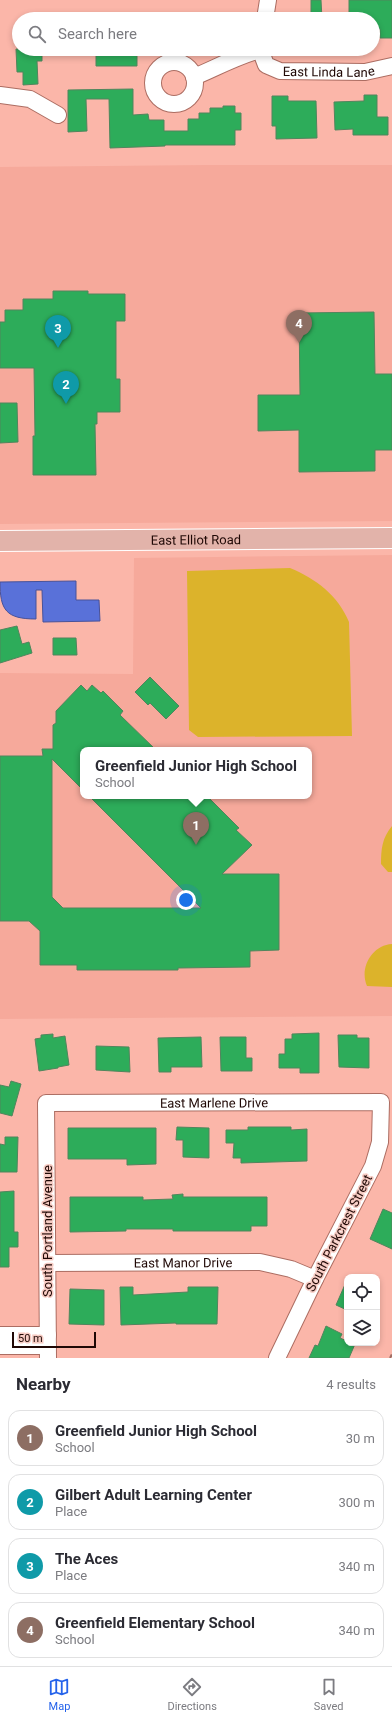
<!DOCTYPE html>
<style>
:root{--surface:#fff;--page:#f2f2f3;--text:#2b2b33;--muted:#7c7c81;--line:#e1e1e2;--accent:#2563eb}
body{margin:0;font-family:Roboto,sans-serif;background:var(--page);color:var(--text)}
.controls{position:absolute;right:12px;bottom:12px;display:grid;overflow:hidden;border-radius:8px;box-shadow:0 2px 6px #0003}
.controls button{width:36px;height:36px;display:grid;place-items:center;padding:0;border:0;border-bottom:1px solid var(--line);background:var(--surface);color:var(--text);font:20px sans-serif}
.scale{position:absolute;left:12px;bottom:10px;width:84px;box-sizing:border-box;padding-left:4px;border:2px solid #1f0805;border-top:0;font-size:11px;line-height:14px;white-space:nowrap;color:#1f0805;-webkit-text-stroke:3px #f6cbc3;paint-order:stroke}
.you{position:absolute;left:186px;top:900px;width:14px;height:14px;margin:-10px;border:3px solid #fff;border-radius:50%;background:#1a73e8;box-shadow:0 0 0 6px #1a73e833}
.badge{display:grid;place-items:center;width:26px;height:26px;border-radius:50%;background:var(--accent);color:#fff;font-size:13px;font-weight:700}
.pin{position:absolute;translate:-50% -33px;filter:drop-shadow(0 1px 2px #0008)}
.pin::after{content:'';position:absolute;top:21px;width:14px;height:12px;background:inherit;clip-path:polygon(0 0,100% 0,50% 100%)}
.popup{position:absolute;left:80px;top:747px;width:232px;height:52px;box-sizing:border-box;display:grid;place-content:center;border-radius:8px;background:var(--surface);filter:drop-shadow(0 1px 3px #0005);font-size:13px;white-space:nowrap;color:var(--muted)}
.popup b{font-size:15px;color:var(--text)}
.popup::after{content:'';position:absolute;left:50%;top:100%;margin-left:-8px;border:8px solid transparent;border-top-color:var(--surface)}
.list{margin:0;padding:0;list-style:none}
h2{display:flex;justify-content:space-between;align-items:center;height:52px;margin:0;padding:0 16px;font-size:17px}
h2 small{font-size:13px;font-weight:400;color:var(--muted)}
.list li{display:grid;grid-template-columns:26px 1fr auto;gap:12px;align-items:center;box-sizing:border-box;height:56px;margin:0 8px 8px;padding:0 8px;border:1px solid var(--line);border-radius:12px}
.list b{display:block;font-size:15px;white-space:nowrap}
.list p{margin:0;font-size:13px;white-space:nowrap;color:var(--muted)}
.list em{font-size:13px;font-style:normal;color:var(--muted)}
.icon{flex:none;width:22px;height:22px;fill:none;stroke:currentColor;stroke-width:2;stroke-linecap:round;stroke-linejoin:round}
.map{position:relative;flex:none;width:392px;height:1358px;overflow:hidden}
.search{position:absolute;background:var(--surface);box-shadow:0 2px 6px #0003;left:12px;right:12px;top:12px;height:44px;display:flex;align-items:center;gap:10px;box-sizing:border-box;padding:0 14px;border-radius:22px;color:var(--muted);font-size:15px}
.sheet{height:308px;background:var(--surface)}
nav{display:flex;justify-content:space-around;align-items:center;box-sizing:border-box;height:56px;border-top:1px solid var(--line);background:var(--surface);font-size:11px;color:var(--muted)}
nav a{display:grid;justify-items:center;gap:2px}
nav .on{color:var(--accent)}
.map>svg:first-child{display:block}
</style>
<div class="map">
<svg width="392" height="1358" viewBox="0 0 392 1358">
<rect width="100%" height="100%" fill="#fbb6a9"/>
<path fill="#f6a99b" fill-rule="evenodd" d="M207 165H392V521L0 524V167Z
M392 555V1016L0 1019V673L133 674 134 558ZM83 750H309V796H83Z"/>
<path fill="#dcb32b" d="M290 568C316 579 338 595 349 622L352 736 198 737 189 730 187 571Z
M392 826V872H388L381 864C381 849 382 838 392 826Z
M392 944V987L367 986C359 968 372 945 392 944Z"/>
<path fill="#5971d9" stroke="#485299" d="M76 581V600H99L100 621 43 622 42 590H36V619C6 619 0 610 0 582Z"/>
<path fill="#2dac5a" stroke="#51855d" d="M311 0H321L322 19H311Z
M349 0H392V38H380V29H373V19H349Z
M16 49H42V61H37L38 84 23 85V72H17Z
M96 49H137V66H96Z
M133 89V115L148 114 149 120H164V131H188V119H199V113H210V108H223V106H235V113H241V130H235V145H165V146L110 148 109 99H86L87 131 68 132V90Z
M364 95H377V117H388V135H353V129L335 130 334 102 364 101Z
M272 96H288V101H316L317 138 276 139V126H272Z
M53 291H88V294H125V321H116V379H120V412H97V424H95L96 475H33V436H35L34 368H0V322H5V310H23V299H53Z
M374 312 375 374H392V450H375V471L299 472V430L258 431V395H300L299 313Z
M0 403H17L18 442 0 443Z
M17 626 22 644 29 642 32 653 0 663V630Z
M53 638H76L77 655H53Z
M150 677 179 706 166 719 150 703 148 705 135 692Z
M81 685 87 691 92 685 101 693 103 691 123 711 120 715 156 750H83V790L52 759V897L63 908H201L89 796H207L239 828 236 830 252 845 222 874H279V950L250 951V967L178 968V970H77V965H40V931L29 921H0V756H43L42 749H53V725L56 723V711Z
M319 1033V1073H300V1068H279V1054H285V1039H292V1034Z
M53 1034V1038L65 1036 69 1065 58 1067V1068L39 1071 35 1039 41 1038V1035Z
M338 1035H357V1038H369V1068L339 1067Z
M201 1037 202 1067H171V1072H159L158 1038Z
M220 1037H246V1058H252V1071H221Z
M96 1046 129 1047 130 1072 96 1070Z
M11 1081 21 1084 12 1116 0 1113V1085L9 1087Z
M177 1127 209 1128V1158L183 1157V1140H176Z
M248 1127H291V1130L307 1129V1161L241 1163V1158H233L234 1143H226V1130H248Z
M68 1128H156V1164L127 1165V1159H68Z
M5 1137H18L17 1172H0V1144L5 1145Z
M14 1191V1232H18V1247H9V1267H0V1192Z
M183 1194V1197H267V1226H251V1231H173V1229H126V1231L70 1232V1197H143V1200L173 1199 172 1195Z
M383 1209 392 1213V1249L370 1239Z
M347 1280V1310L336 1305Z
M120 1287H133V1295L188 1292V1287H218L217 1324H176V1323L121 1325Z
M70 1289 104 1290V1325L69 1324Z
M326 1326 342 1334 340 1338 347 1341V1343L355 1344 349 1358H309L315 1345 318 1346Z"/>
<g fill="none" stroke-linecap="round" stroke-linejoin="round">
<defs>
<g id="minor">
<path d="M265 19 268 0"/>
<path id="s1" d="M260 49 266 65 280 71 365 72 392 66"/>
<circle cx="174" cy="83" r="21"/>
<path d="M194 77C216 68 237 56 260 50"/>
<path d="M0 95 30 99 58 115"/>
<path id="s2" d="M48 1263 260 1262 291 1269 315 1279"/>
<path d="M0 1335H48"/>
<path d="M0 1346H48"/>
<path id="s3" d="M48 1358 46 1103 381 1102 380 1142 373 1166 315 1279 277 1358"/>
</g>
<g id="major">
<path id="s4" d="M0 541 392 538"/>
</g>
</defs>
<use href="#minor" stroke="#ac6d62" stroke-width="18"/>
<use href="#major" stroke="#fff" stroke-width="22"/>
<path stroke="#9f6d64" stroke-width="2" stroke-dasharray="4 2" stroke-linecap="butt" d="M390 1358 392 1354"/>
<use href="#minor" stroke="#fff" stroke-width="16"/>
<use href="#major" stroke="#e2b3aa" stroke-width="20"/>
</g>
<g text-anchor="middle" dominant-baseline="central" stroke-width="3" stroke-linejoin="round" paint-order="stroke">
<g font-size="13" fill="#1f0805" stroke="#f6cbc3">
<text stroke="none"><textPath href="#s1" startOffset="81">East Linda Lane</textPath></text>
<text stroke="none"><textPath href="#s4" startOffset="196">East Elliot Road</textPath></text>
<text stroke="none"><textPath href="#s3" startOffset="423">East Marlene Drive</textPath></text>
<text transform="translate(47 1231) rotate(-90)">South Portland Avenue</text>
<text transform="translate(339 1233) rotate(-63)">South Parkcrest Street</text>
<text stroke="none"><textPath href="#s2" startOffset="135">East Manor Drive</textPath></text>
</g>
</g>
</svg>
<div class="controls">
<button><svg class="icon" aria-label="locate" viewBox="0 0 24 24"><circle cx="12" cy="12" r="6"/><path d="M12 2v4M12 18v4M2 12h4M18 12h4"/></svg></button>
<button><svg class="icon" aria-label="layers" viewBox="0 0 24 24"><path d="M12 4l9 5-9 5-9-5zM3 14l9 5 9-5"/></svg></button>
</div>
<div class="scale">50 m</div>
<div class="you"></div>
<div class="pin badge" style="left:196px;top:845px;background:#8d6e63">1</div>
<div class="popup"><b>Greenfield Junior High School</b>School</div>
<div class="pin badge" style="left:66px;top:404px;background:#0f9aa8">2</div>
<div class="pin badge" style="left:58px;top:348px;background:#0f9aa8">3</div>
<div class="pin badge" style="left:299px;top:343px;background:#8d6e63">4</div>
<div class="search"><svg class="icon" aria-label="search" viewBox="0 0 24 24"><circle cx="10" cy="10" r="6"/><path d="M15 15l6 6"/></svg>Search here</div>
</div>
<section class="sheet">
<h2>Nearby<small>4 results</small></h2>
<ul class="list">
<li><span class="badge" style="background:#8d6e63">1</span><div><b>Greenfield Junior High School</b><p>School</p></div><em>30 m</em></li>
<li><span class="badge" style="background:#0f9aa8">2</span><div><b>Gilbert Adult Learning Center</b><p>Place</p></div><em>300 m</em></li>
<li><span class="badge" style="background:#0f9aa8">3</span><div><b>The Aces</b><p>Place</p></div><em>340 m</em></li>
<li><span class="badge" style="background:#8d6e63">4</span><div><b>Greenfield Elementary School</b><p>School</p></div><em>340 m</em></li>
</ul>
</section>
<nav>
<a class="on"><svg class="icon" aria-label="map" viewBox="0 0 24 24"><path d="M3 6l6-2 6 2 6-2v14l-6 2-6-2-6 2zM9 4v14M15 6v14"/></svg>Map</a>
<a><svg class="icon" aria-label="directions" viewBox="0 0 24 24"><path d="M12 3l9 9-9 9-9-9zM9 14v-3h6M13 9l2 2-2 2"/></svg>Directions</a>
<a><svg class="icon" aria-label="saved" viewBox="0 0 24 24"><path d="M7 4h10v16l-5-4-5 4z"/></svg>Saved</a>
</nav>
